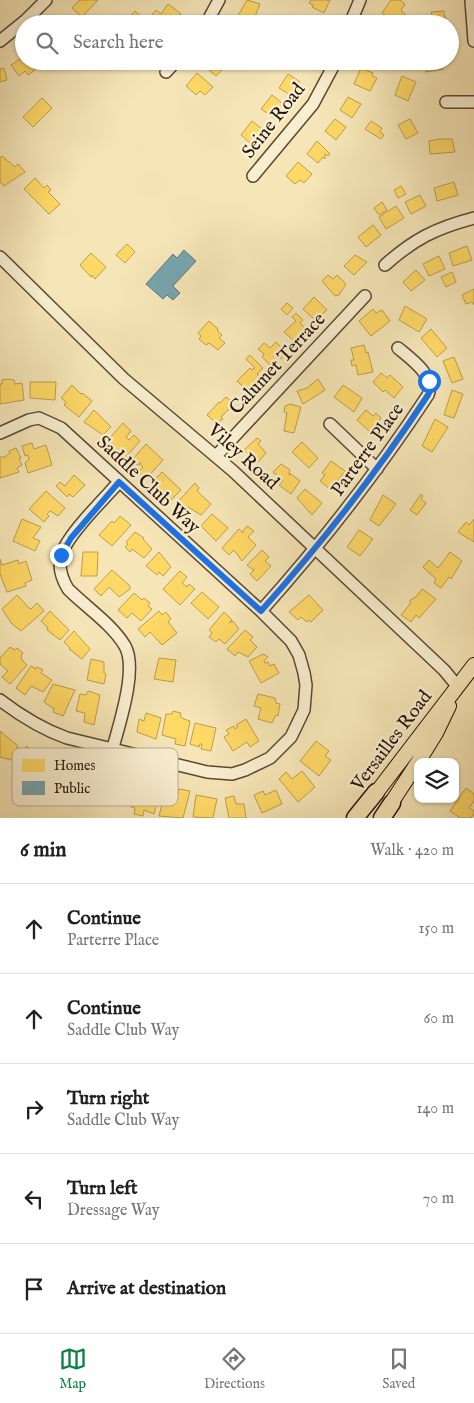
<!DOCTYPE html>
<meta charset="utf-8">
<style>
:root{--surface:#fff;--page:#f2f2f2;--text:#202124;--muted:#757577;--line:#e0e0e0;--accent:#0b8043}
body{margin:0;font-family:"IM FELL English",serif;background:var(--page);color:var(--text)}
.controls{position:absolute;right:15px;bottom:15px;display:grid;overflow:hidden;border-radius:10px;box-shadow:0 1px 4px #0004}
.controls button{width:45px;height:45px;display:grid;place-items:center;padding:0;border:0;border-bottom:1px solid var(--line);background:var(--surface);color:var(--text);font:25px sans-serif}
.stop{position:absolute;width:15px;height:15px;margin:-11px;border:4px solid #1a73e8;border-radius:50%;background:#fff}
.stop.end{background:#1a73e8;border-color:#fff;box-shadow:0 1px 5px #0008}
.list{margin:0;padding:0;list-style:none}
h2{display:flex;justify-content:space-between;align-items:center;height:65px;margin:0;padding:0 20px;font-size:21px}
h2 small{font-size:16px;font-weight:400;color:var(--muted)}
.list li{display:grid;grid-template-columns:32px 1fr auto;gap:15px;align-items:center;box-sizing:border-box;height:90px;padding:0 20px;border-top:1px solid var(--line)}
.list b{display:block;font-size:19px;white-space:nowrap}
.list p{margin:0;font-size:16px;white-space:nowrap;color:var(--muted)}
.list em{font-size:16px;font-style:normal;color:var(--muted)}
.icon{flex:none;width:28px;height:28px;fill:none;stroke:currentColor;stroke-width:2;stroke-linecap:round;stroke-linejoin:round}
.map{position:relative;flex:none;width:474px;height:818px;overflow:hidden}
.search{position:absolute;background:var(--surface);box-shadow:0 1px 4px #0004;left:15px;right:15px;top:15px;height:55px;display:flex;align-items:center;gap:12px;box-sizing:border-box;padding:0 18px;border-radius:28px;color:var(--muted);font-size:19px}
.sheet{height:515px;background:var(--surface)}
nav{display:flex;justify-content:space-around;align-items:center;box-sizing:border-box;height:70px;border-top:1px solid var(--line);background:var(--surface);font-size:14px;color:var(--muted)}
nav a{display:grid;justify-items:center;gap:2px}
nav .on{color:var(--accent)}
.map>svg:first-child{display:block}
</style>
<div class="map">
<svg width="474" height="818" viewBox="0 0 474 818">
<rect width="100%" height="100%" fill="#f6e6b7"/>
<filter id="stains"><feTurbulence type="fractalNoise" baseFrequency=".004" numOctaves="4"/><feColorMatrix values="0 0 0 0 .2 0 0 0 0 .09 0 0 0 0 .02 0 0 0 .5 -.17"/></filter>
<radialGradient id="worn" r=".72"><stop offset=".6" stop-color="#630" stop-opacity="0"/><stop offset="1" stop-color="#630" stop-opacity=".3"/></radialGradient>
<path fill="#ffd966" stroke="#be9e4a" d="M79 0H98L82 17 72 8Z
M247 0 260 4 252 24 236 19Z
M311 0H330L324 13 312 7 313 5 309 3Z
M391 0H400L405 4 401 10 405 14 399 22 395 18 393 21 382 13Z
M168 4 181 14 171 24H157L155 22 158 19 152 15 156 10 161 14Z
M135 11 149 24H135L129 18Z
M444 11 446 24H426V18H432L431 12Z
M66 15 75 24H57Z
M24 56V61H29L35 70 28 75 25 71 19 76 11 65Z
M208 61H223L224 64 218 67 222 70 216 76 204 66Z
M423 61H441L443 69 426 72Z
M4 68 7 80 0 82V69Z
M361 68 373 73 372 76 377 78 370 91 354 84Z
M197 73 213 87 205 95 200 91 196 95 186 86Z
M288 74 300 82 290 95 279 88Z
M402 76 416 82 408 101 395 95Z
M272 95 283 104 273 117 261 109Z
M348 97 361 104 352 118 340 110Z
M42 98 52 108 33 127 23 117Z
M335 119 346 127 336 140 325 131Z
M410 119 418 133 406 139 398 125Z
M252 121 262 129 250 143 241 135Z
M371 121 382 128 380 132 384 135 381 139 365 129Z
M439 139H452L455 152 430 154 429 141Z
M317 141 330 154 328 156 325 154V159L323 157 318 163 307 154Z
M2 156 15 167 18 164 25 172 4 186 0 182V158Z
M298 162 312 174 304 183 300 180 295 184 286 176Z
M35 178 44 188 47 185 51 190 48 192 60 204 49 214 24 189Z
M454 182 458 195 437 201 434 188Z
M401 186 406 194 398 198 394 190Z
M420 195 426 206 411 214 405 202Z
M382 202 387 210 379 215 374 208Z
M396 206 404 218 386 229 379 217Z
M373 225 381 235 366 247 358 237Z
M127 244 135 252 125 263 116 255Z
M467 246 472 260 453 266 449 253Z
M91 253 106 267 95 279 92 275 91 277 80 265Z
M355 255 367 262 354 275 344 266Z
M439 256 445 269 429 276 423 264Z
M416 270 425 280 411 291 403 282Z
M452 272 456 282 446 287 441 277Z
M328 275 333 279 337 275 346 284 339 295 335 296 322 281Z
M474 289V305L472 302 466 304 462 295Z
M314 297 327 310 315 320 303 309Z
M287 303 293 308 287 315 281 309Z
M405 306 427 319 419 332 399 320Z
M373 309 376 313 382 310 390 321 371 336 359 321Z
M296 313 303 320 300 323 306 329 303 332 305 334 299 341 296 338 294 341 284 332 296 321 292 317Z
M209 321 218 329 217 330 222 335 219 338 225 343 218 350 209 343 206 345 199 339 201 336 198 333Z
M431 329 447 348 437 357 421 338Z
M276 342 285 351 281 359 279 357 271 366 262 357 264 354 258 349 264 343 270 348Z
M364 345 366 353 368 352 373 372 358 375 356 365 352 366 351 360H354L351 348Z
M250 355 263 368 257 374 260 377 257 380 259 382 252 389 250 387 247 390 237 381 250 368 252 370 255 368 246 359Z
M454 357 463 379 452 383 443 361Z
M381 373 387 378 390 375 403 387 394 398 385 390 383 392 373 382Z
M8 379 14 380 15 384 22 383 24 400 0 404V384H2V380Z
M318 379 325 390 303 404 297 391 307 388Z
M30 382H56L55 400 30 398Z
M72 385 81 394 82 393 92 401 79 417 64 405 66 402 61 398Z
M343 385 362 398 354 412 334 397Z
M452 390 463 394 454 418 444 415Z
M226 397 234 404 221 417 223 419 216 423 207 415 219 402 220 403Z
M290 404 301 407 294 433 284 431 287 413 284 412 285 406Z
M94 410 111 427 103 435 84 422Z
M366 410 373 416 376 413 381 418 370 432 357 420Z
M435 419 448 427 432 452 422 446Z
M123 423 131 431 126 437 129 440 134 435 140 441 124 459 113 448 115 446 108 440Z
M257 438 261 441 258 444 266 453 257 463 244 450Z
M302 442 318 458 309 468 292 452Z
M32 443 34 449 46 445 52 465 28 473 25 463 29 459 28 455 25 456 22 446Z
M146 444 163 460 146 479 138 472 143 467 139 464 141 463 137 465 132 460Z
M16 448 21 458 19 459 22 465 17 468 19 472 0 478V457H5L10 453 9 451Z
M331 461 345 471 331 490 320 481 325 475 322 473Z
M281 464 290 470 289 475 291 474 300 481 291 494 279 485 283 481 273 472Z
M162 472 181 490 170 501 160 493 153 482Z
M74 475 85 485 73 497 69 494 67 497 56 486 60 482 65 486Z
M195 483 199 488 197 491 211 504 201 515 188 507 183 512 175 505Z
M305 489 322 503 312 515 297 498Z
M46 491 65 508 58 516 50 511 47 514 49 516 44 522 29 509Z
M421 494 423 496 421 499 426 503 417 515 410 510Z
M383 495 396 504 379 526 370 520Z
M212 514 228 528 216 541 201 526Z
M120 516 131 525 112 546 99 535 112 521 114 523Z
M22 519 41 527 33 538 40 541 35 551 13 541Z
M474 519V542L458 532 466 522 469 525Z
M247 526 254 531 248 537 256 545 242 561 234 550 229 555 222 548 239 529 243 533V531Z
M359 530 373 539 360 556 347 547Z
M135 532 144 538 143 539 152 549 144 558 132 549 130 552 125 547 128 544 126 542Z
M262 550 269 557 265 561 271 566 257 581 250 574 255 569 253 570 247 565Z
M83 552H98L97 576H81Z
M159 552 171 567 163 576 159 572 157 575 146 566Z
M450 552 462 561 451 579 449 577 441 588 434 583 436 579 423 567 429 560 438 568Z
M0 559 2 565 18 560 19 564 26 561 32 580 25 583 26 586 7 592 0 574Z
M112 570 130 586V589L119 597 109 587 101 596 94 589Z
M180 571 187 577 182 583 187 587 189 584 195 589 180 605 163 589Z
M422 589 436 599 419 618 416 615 411 622 401 615 410 604V600L416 597Z
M202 592 219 607 208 619 191 603Z
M134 593 142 600 144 598 150 603 148 606 152 609 141 621 132 613 127 618 118 610Z
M17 595 29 608 31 609 37 603 44 611 21 631 12 624 2 609Z
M309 595 323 610 311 622 309 620 307 622 301 617 298 620 289 612Z
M50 611 69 630 60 640 47 630 48 628 41 621Z
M159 611 162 615 166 612 171 619 168 622 177 633 162 645 150 632 145 637 138 629Z
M224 612 232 620 229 623 233 621 239 629 225 644 219 639 216 642 209 637 212 633 209 630Z
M245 630 253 637 250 640 257 647 248 657 238 652 235 656 227 649Z
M74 631 90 649 82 659 69 649 70 648 64 642Z
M10 647 15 650 17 648 23 653 21 656 22 660 27 665 10 684 2 677 8 671 0 664V658Z
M263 654 268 657 264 661 265 663 268 662 270 666 274 664 279 673 261 683 249 661Z
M159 658 176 660 173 682 154 679Z
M91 659 104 662V673L106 674 104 684 87 680Z
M31 666 36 669 37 667 43 670 41 673 52 680 43 692 31 686 25 695 16 688Z
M53 684 75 690 63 716 53 712 54 709 44 702Z
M88 691 100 695 94 725 84 722 85 713 76 711 80 694 86 695Z
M258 694 275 698 276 703 280 704 278 716 276 715 272 723 258 719 261 708 254 706Z
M173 711 181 713 180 716 184 719 190 721 185 746 175 744 176 739 162 735 166 714H172Z
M146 713 161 718 156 739 137 732 139 719 144 721Z
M246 719 259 741 250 747 247 742 233 751 224 737 229 734 226 730 234 726 235 729 238 727 236 725Z
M195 723 216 728 211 751 201 749 202 744H200L199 747 190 744Z
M0 731 18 746 11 760 0 757Z
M316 741 329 751 325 756 331 760 319 776 300 761Z
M26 746 35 752 32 759 35 760 37 756 47 760 37 782 14 772Z
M302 771 315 787 298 802 279 779 286 772 292 779Z
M137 779 149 782 147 790 159 795 154 814 144 810 143 816 134 814 135 808 131 807Z
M466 788 474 794V801L469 808 474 811V814L471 818H460L450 811Z
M179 789 190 791 183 818 159 816 164 796 169 797V795L177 797Z
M276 790 282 804 262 813 254 795 263 791 265 795Z
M196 795 217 799 213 818 193 817Z
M234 796 236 804H244L246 818H229L225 798Z"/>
<path fill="#76a5af" stroke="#5e797d" d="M184 250 196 261 173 286 180 293 173 300 167 295 163 299 146 284 173 254 177 258Z"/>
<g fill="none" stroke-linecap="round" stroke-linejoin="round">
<defs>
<path id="minor" d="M471 0 474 41
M206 24 219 0
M350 24 360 0
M0 41 26 20 46 0
M166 72 176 61
M446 102H474
M253 176 313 104 336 61
M0 257 124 379 233 471 444 670 458 687
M385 265C414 239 436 228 474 218
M330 424 377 469
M0 433 29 420 39 418 61 428 261 611 291 641 299 655 304 673 306 685 304 710 291 737 270 758 245 770 232 774 207 772 67 738C42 729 21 716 0 700
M216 456 365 296
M261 611C322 543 378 471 428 395 436 376 411 359 398 348
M112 751C119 725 138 669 125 646 112 624 86 607 68 589 62 579 58 568 61 556 66 536 104 499 119 482"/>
<path id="major" d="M418 762 436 733 449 706
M370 801 474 665
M386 811 418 762"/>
<path id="highway" d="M355 818 376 792
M382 818 392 803"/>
</defs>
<use href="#minor" stroke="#594834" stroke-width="14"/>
<use href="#major" stroke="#251308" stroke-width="16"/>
<use href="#highway" stroke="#251308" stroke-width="19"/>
<use href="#minor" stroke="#f9efd0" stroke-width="11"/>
<use href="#major" stroke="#f6e6b7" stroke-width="14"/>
<use href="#highway" stroke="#f6e6b7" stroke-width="16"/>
</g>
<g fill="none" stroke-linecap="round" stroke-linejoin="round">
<path stroke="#1a73e8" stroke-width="6" d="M61 555 71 538 119 482 261 611C322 543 378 471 428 395L431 389 429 381"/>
</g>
<g text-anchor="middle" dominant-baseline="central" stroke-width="5" stroke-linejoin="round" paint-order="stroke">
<g font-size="19" fill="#251308" stroke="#f9efd0">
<text transform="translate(274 121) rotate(-52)">Seine Road</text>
<text transform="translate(278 364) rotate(-47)">Calumet Terrace</text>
<text transform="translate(368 450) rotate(-54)">Parterre Place</text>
<text transform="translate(243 457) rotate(42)">Viley Road</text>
<text transform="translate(148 485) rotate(43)">Saddle Club Way</text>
<text transform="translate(392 741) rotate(-53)">Versailles Road</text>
</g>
</g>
<rect x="12" y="748" width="166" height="58" rx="8" fill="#f9efd0" stroke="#b9ad94" stroke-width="1"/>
<rect x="22" y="759" width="23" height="13" fill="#ffd966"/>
<rect x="22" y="781" width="23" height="14" fill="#76a5af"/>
<g font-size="14" fill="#251308">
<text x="54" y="770">Homes</text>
<text x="54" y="793">Public</text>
</g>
<rect width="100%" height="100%" filter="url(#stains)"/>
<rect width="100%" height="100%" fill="url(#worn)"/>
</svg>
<div class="controls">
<button><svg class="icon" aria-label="layers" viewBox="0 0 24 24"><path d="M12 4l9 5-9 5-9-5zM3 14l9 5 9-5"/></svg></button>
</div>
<div class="stop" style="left:429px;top:381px"></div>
<div class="stop end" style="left:61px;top:555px"></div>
<div class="search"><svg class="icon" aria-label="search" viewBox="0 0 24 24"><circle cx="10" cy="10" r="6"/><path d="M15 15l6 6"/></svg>Search here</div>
</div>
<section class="sheet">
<h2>6 min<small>Walk · 420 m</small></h2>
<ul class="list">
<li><svg class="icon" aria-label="ahead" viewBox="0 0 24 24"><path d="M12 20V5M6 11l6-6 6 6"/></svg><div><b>Continue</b><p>Parterre Place</p></div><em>150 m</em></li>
<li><svg class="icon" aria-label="ahead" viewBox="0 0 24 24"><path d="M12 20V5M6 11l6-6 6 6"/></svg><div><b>Continue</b><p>Saddle Club Way</p></div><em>60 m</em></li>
<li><svg class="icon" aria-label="right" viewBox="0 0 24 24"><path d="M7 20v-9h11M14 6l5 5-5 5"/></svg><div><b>Turn right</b><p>Saddle Club Way</p></div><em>140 m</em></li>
<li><svg class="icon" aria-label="left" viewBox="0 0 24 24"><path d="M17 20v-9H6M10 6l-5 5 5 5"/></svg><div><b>Turn left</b><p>Dressage Way</p></div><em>70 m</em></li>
<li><svg class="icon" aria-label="arrive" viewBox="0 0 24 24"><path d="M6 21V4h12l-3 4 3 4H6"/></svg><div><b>Arrive at destination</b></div></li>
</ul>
</section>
<nav>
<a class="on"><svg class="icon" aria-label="map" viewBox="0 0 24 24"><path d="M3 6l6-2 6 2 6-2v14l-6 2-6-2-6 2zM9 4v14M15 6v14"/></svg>Map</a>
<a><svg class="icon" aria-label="directions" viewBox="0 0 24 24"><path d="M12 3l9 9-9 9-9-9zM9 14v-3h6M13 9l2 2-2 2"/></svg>Directions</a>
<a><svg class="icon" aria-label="saved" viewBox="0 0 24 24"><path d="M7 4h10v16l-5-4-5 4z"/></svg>Saved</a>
</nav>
